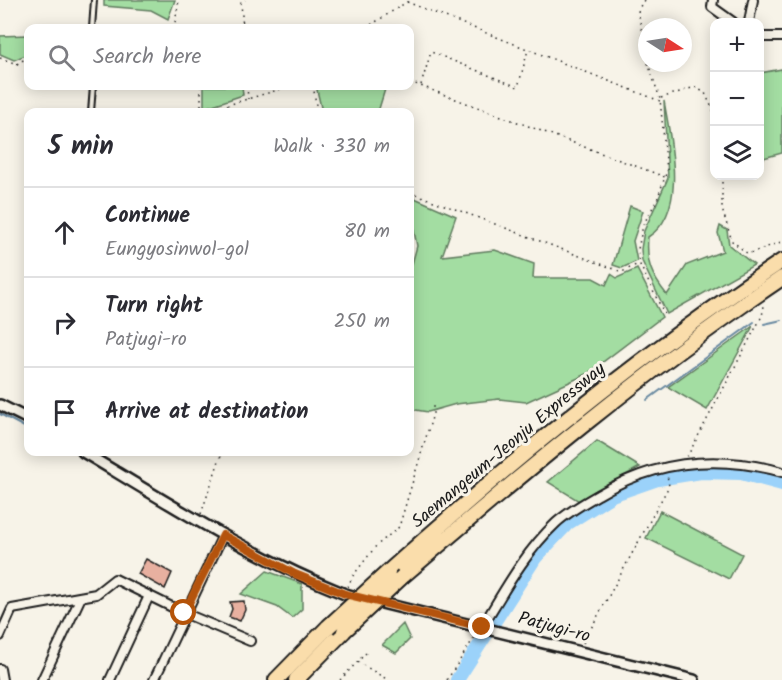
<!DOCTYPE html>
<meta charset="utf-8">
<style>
:root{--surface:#fff;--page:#f2f2f3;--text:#2b2b33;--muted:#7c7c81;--line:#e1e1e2}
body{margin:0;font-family:Kalam,sans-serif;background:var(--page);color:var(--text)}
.controls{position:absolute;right:18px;top:18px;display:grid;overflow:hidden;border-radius:12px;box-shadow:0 3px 15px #0003}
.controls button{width:54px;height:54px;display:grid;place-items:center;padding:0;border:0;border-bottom:2px solid var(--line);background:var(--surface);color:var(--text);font:30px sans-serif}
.compass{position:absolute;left:638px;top:18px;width:54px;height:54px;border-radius:50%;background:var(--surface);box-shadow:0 3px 15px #0003;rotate:102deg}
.stop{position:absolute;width:18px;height:18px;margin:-14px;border:4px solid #b45309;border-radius:50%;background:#fff}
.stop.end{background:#b45309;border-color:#fff;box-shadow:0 2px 6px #0008}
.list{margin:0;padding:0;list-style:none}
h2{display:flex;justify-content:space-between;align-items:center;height:78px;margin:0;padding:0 24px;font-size:26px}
h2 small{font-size:20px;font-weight:400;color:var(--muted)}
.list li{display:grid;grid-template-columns:39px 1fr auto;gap:18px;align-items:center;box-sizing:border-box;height:90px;padding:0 24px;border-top:2px solid var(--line)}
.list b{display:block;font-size:22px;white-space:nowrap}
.list p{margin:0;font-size:20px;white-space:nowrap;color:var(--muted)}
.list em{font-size:20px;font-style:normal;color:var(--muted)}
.icon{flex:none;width:33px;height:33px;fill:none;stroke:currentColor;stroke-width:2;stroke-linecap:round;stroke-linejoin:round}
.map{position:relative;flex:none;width:782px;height:680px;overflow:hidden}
.search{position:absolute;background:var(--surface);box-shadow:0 3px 15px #0003;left:24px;top:24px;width:390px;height:66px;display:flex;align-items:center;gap:15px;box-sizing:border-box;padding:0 21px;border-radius:12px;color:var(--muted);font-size:22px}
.panel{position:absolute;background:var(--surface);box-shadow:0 3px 15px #0003;left:24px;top:108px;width:390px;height:348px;border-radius:12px}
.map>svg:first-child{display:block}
</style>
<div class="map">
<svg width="782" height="680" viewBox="0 0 782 680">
<rect width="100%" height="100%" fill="#f7f3e8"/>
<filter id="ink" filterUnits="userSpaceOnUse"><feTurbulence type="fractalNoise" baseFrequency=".0167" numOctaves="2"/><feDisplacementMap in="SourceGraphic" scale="12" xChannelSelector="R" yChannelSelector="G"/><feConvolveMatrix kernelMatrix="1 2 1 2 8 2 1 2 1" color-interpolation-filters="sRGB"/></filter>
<g filter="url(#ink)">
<path fill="#a3dda2" stroke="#607c5f" stroke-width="1.5" d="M104 0H175L168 19 151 10 104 6Z
M28 35V54L14 60 0 54V36Z
M782 69V153L760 159V73Z
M204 86H242L243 95 204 108Z
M320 86H386L378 112H322L317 90Z
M664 101C671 141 688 212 648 237 646 263 651 275 667 295L687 265 723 251 718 233 720 226 727 230 729 245 754 265 667 314 642 261 641 249 644 231 668 178Z
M410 196 456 216 442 256 495 250 534 264 533 278H593L606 285 611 274 617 278 637 269 662 317 587 374 526 402 499 399 456 404 428 412 410 409V392H413L410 375V271L417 246 410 211Z
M630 206 643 211 633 241 637 261 622 268 613 265Z
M753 326 707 410 668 387Z
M597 441 640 467 579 501 548 482Z
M660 511 742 554 729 579 646 538Z
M267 571 302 584V609L292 618 277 607 241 594Z
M403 624 410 639 396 653 382 645Z"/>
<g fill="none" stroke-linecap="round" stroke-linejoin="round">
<path stroke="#6889a1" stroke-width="2" d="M764 324 782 320
M647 400 754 322
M0 414 28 429"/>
<path stroke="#9bd2fa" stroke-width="14" d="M457 680 535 558 568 523 612 495 658 479 701 472 741 473 782 484"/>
</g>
<path fill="#e8b0a0" stroke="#1c1c1c" stroke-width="1.5" d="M146 559 172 573 165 589 138 574Z
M244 601 245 610 240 621 229 617 232 609 230 602Z"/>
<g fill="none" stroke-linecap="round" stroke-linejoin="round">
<defs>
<path id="service" d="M92 28 94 0
M91 112 93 86"/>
<path id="minor" d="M713 0 712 7 733 22
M749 22 753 0
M760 37H782
M482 627C504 591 525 552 556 523 568 512 584 503 598 495 656 460 717 454 782 472
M0 636 12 609 96 594 115 579 184 613 250 641
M0 669 2 680
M42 680 81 597
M110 680 149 596
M154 680 223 535"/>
<path id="tertiary" d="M0 405 28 419
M83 452C168 503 252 557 345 594L694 680"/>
<path id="motorway" d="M388 572C513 459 642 354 782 261
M403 576C525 471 648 368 782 278
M276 680 328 627
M296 680 344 631"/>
</defs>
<use href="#service" stroke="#1c1c1c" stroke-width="8"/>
<use href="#minor" stroke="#1c1c1c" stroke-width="12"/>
<use href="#tertiary" stroke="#1c1c1c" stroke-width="14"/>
<use href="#motorway" stroke="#1c1c1c" stroke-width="18"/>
<path stroke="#1c1c1c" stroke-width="1.5" stroke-dasharray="1.5 4.5" stroke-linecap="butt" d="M644 0 638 10 647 60
M407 2 660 101
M174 28 179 0
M243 28 241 3 245 0
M366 28 410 0
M0 58 17 64 28 57
M648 63 660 99 667 171 657 200 643 225 638 249 639 263 665 315
M410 82 665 177
M421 85 431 52 518 87 528 50
M201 86V112
M247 86 248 99
M316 86 314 91 317 112
M661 98 695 87 705 93 714 112
M204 112 291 86
M722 176V209L732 241 748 254 781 242
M410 192 622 272 638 264
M687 457 762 316 764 306
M201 514 222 452
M348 587 352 577 376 546 399 527 433 414V403
M583 643 669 486 667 475
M358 662 388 680
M340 680 366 653
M447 680 476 635"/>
<use href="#service" stroke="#f7f3e8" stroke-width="4"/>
<use href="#minor" stroke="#f7f3e8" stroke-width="8"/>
<use href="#tertiary" stroke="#f7f3e8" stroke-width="9"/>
<use href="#motorway" stroke="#faddab" stroke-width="14"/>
<defs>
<path id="motorway-bridge" d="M328 627 388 572
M344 631 403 576"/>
</defs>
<use href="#motorway-bridge" stroke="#1c1c1c" stroke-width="18" stroke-linecap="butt"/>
<use href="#motorway-bridge" stroke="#faddab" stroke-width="14"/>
</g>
</g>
<g fill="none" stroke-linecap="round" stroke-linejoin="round" filter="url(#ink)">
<path stroke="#b45309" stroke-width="8" d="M184 613 223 535 295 574 345 594 482 627"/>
</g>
<g text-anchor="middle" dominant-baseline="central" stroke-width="6" stroke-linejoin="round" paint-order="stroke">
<g font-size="18" fill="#1c1c1c" stroke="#f7f3e8">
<text transform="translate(509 446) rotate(-40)">Saemangeum-Jeonju Expressway</text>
<text transform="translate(554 628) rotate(15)">Patjugi-ro</text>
</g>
</g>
</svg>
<div class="controls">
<button>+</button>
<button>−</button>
<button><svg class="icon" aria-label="layers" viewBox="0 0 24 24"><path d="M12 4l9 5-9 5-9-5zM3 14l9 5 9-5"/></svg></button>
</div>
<svg class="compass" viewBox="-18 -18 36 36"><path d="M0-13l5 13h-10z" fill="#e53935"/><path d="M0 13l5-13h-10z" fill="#7c7c81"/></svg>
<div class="stop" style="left:184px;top:613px"></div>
<div class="stop end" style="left:482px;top:627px"></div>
<div class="search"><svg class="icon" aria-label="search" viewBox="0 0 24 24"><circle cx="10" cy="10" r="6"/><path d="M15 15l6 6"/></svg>Search here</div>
<section class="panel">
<h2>5 min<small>Walk · 330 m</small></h2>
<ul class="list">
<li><svg class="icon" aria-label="ahead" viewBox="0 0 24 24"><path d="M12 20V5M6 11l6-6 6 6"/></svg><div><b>Continue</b><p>Eungyosinwol-gol</p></div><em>80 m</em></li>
<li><svg class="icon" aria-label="right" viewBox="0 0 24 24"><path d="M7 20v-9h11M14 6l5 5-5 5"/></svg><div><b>Turn right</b><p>Patjugi-ro</p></div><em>250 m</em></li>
<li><svg class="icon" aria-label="arrive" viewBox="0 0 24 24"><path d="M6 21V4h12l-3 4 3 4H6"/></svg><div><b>Arrive at destination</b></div></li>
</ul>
</section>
</div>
